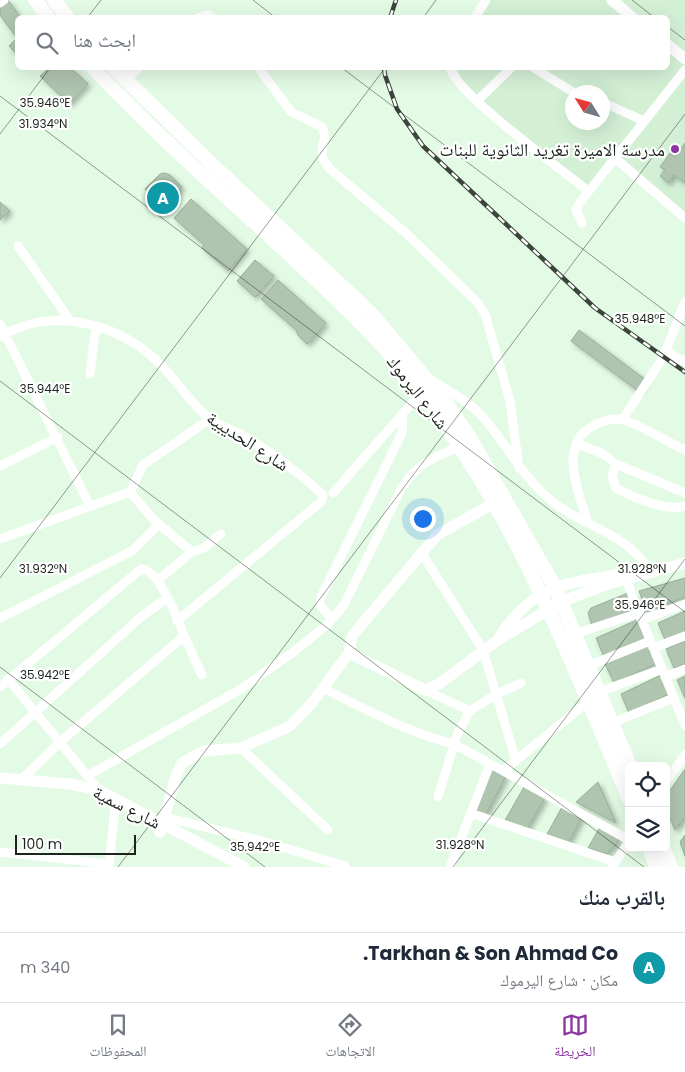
<!DOCTYPE html>
<html lang="ar">
<meta charset="utf-8">
<style>
:root{--surface:#fff;--page:#f2f2f3;--text:#1f2937;--muted:#747a83;--line:#e0e1e3;--accent:#8b35a2}
body{margin:0;font-family:Poppins,"Noto Naskh Arabic",sans-serif;background:var(--page);color:var(--text);direction:rtl}
.controls{position:absolute;right:15px;bottom:15px;display:grid;overflow:hidden;border-radius:8px;box-shadow:0 5px 20px #0002}
.controls button{width:45px;height:45px;display:grid;place-items:center;padding:0;border:0;border-bottom:1px solid var(--line);background:var(--surface);color:var(--text);font:25px sans-serif}
.compass{position:absolute;left:565px;top:85px;width:45px;height:45px;border-radius:50%;background:var(--surface);box-shadow:0 5px 20px #0002;rotate:307deg}
.scale{position:absolute;left:15px;bottom:12px;width:121px;box-sizing:border-box;padding-left:5px;border:2px solid #1c241d;border-top:0;font-size:14px;line-height:18px;white-space:nowrap;color:#1c241d;-webkit-text-stroke:4px #fff;paint-order:stroke}
.you{position:absolute;left:422px;top:518px;width:18px;height:18px;margin:-12px;border:4px solid #fff;border-radius:50%;background:#1a73e8;box-shadow:0 0 0 8px #1a73e833}
.badge{display:grid;place-items:center;width:32px;height:32px;border-radius:50%;background:var(--accent);color:#fff;font-size:16px;font-weight:700}
.pin{position:absolute;translate:-50% -50%;border:2px solid #fff;box-shadow:0 1px 5px #0006}
.list{margin:0;padding:0;list-style:none}
h2{display:flex;justify-content:space-between;align-items:center;height:65px;margin:0;padding:0 20px;font-size:21px}
h2 small{font-size:16px;font-weight:400;color:var(--muted)}
.list li{display:grid;grid-template-columns:32px 1fr auto;gap:15px;align-items:center;box-sizing:border-box;height:70px;padding:0 20px;border-top:1px solid var(--line)}
.list b{display:block;font-size:19px;white-space:nowrap}
.list p{margin:0;font-size:16px;white-space:nowrap;color:var(--muted)}
.list em{font-size:16px;font-style:normal;color:var(--muted)}
.icon{flex:none;width:28px;height:28px;fill:none;stroke:currentColor;stroke-width:2;stroke-linecap:round;stroke-linejoin:round}
.map{position:relative;flex:none;width:685px;height:867px;overflow:hidden;direction:ltr}
.search{position:absolute;background:var(--surface);box-shadow:0 5px 20px #0002;left:15px;right:15px;top:15px;height:55px;display:flex;align-items:center;gap:12px;box-sizing:border-box;padding:0 18px;border-radius:8px;color:var(--muted);font-size:19px}
.sheet{height:135px;background:var(--surface)}
nav{display:flex;justify-content:space-around;align-items:center;box-sizing:border-box;height:70px;border-top:1px solid var(--line);background:var(--surface);font-size:14px;color:var(--muted)}
nav a{display:grid;justify-items:center;gap:2px}
nav .on{color:var(--accent)}
.map>svg:first-child{display:block}
</style>
<div class="map">
<svg width="685" height="867" viewBox="0 0 685 867">
<defs>
<filter id="shadow"><feDropShadow dx="3" dy="3" stdDeviation="2.5" flood-color="#0004"/></filter>
</defs>
<rect width="100%" height="100%" fill="#e3fae4"/>
<path fill="#d3f0d5" fill-rule="evenodd" d="M487 0H685V214L623 159 587 187 464 86 457 68H668V18L476 17ZM572 92H602V122H572Z"/>
<path fill="#afc5b0" stroke="#98ae9a" filter="url(#shadow)" d="M8 0 21 18H18V55L9 46 17 38 0 15V6Z
M49 68H71L88 84 69 104 40 76Z
M685 143V183L674 175 668 183 660 176 665 170 660 167 670 153 675 157Z
M164 173 170 175 182 187 164 207 145 189 160 174Z
M191 199 247 249 228 271 202 248 204 245 174 218Z
M0 202 10 211 0 220Z
M255 260 274 276 255 297 237 281Z
M278 280 326 323 307 344 298 335 296 330 261 299Z
M579 330 646 380 638 391 571 341Z
M685 578V597L647 612 639 591Z
M628 593 635 609 592 626 588 613 591 608Z
M685 611V633L666 642 658 623Z
M639 619 648 638 604 657 596 638Z
M685 641V664L674 668 666 649Z
M648 645 656 664 614 683 605 664Z
M661 675 669 694 629 713 621 694Z
M685 676V698L677 680Z
M492 769 506 776 485 816 476 812Z
M685 769V817L675 830 666 809V796Z
M598 782 616 823 576 802Z
M524 787 545 798 527 829 504 822Z
M562 807 582 817 569 842 546 836Z
M600 827 620 839 607 854 588 848Z
M685 835V856L680 842Z"/>
<g fill="none" stroke-linecap="round" stroke-linejoin="round">
<path stroke="#fff" stroke-width="9" d="M0 3 4 0
M197 18 207 15 213 18
M475 18 486 0
M259 68 291 112 322 127C331 144 312 148 330 169L408 235 477 302 485 314 510 401 519 468
M450 68C460 97 559 167 588 191
M534 68 573 92
M126 79 139 68
M477 101 511 68
M602 102 644 121
M615 158 685 218
M582 223 576 210 581 201 685 70
M18 246 69 319
M0 324 90 506
M0 337C52 304 123 324 163 367 179 384 191 404 209 418 220 427 235 430 246 437 273 454 300 473 323 495L322 501 177 621
M666 351 685 362
M90 374 96 326
M433 381C449 391 466 400 480 414 506 442 522 478 553 502 587 529 625 531 651 572
M622 420 663 358 685 302
M576 443 603 454 616 464 685 493
M616 464 612 476 616 488C632 497 667 512 685 506
M0 466 58 437
M130 492 153 519 192 552 204 548 221 534
M130 492 143 465 210 419
M333 493 422 392
M588 523C579 494 557 444 593 426 602 421 613 417 623 420 644 426 665 441 685 450
M0 539 130 492
M421 552 483 650 516 761
M158 580 192 552
M639 613 685 725
M0 618 132 551 159 524
M332 619 320 605V599L402 433 403 414
M641 620 685 604
M575 634 639 613 626 579
M184 636 202 675
M653 648 685 636
M588 666 650 641
M665 677 685 669
M8 679 99 790
M0 687 141 569C158 568 179 621 184 636L60 742 21 780
M323 688C365 709 409 733 454 744L629 840
M425 690 470 711 495 695 521 683
M599 692 662 669
M612 723 674 698
M0 744 141 617 167 598
M241 748 328 830
M503 771 590 700
M87 776 241 689 296 650 328 624 344 605 401 489C417 464 432 458 459 447
M666 782 685 755
M438 797 457 735 470 711
M470 813 615 862
M165 817 265 842 345 866
M0 852 110 864
M109 867 115 806
M450 867 490 764
M612 867 629 842"/>
<path stroke="#fff" stroke-width="11" d="M612 0 633 18
M668 45 685 59
M498 640C509 620 531 597 553 588 573 581 597 579 617 574
M349 653 425 690 439 684 498 640 561 602 605 585 685 563
M0 778 70 784 99 790 244 867
M160 832 176 776 182 763 203 751 241 748 290 726 312 703 349 653 352 636 437 535 494 503"/>
<path stroke="#fff" stroke-width="14" d="M35 0 49 18
M54 0 68 18
M93 68C156 135 226 196 294 259 339 301 384 343 421 392 515 514 570 658 629 799
M114 68 215 167 371 313 445 401 470 438 555 587 630 766
M649 848 656 867
M663 848 671 867"/>
<defs>
<path id="rail" d="M390 18 396 0
M384 68 385 75 397 109 423 146 595 308 685 372"/>
</defs>
<use href="#rail" stroke="#3b453c" stroke-width="4.5"/>
<use href="#rail" stroke="#fff" stroke-width="2.5" stroke-dasharray="8" stroke-linecap="butt"/>
</g>
<path fill="none" stroke="#1c241d" stroke-width="1" stroke-opacity="0.45" d="M253 0 276 18M632 0 655 18M87 18 101 0M423 18 436 0M668 27 685 40M342 68 685 326M0 96 685 612M0 134 50 68M0 381 644 867M0 578 385 68M0 667 265 867M118 867 685 114M453 867 685 559"/>
<circle fill="#8b35a2" stroke="#fff" stroke-width="2" cx="675" cy="149" r="5"/>
<g text-anchor="middle" dominant-baseline="central" stroke-width="4.5" stroke-linejoin="round" paint-order="stroke">
<g font-size="18" fill="#1c241d" stroke="#fff" text-anchor="end">
<text x="665" y="149">مدرسة الاميرة تغريد الثانوية للبنات</text>
</g>
<g font-size="18" fill="#1c241d" stroke="#fff">
<text transform="translate(418 392) rotate(52)">شارع اليرموك</text>
<text transform="translate(248 441) rotate(33)">شارع الحديبية</text>
<text transform="translate(127 807) rotate(27)">شارع سمية</text>
</g>
</g>
<g font-size="12" text-anchor="middle" fill="#1c241d" stroke="#fff" stroke-width="4.5" stroke-linejoin="round" paint-order="stroke">
<text x="45" y="107">35.946°E</text>
<text x="43" y="128">31.934°N</text>
<text x="640" y="323">35.948°E</text>
<text x="45" y="393">35.944°E</text>
<text x="43" y="573">31.932°N</text>
<text x="642" y="573">31.928°N</text>
<text x="640" y="609">35.946°E</text>
<text x="45" y="679">35.942°E</text>
<text x="460" y="849">31.928°N</text>
<text x="255" y="851">35.942°E</text>
</g>
</svg>
<div class="controls">
<button><svg class="icon" aria-label="locate" viewBox="0 0 24 24"><circle cx="12" cy="12" r="6"/><path d="M12 2v4M12 18v4M2 12h4M18 12h4"/></svg></button>
<button><svg class="icon" aria-label="layers" viewBox="0 0 24 24"><path d="M12 4l9 5-9 5-9-5zM3 14l9 5 9-5"/></svg></button>
</div>
<svg class="compass" viewBox="-18 -18 36 36"><path d="M0-13l5 13h-10z" fill="#e53935"/><path d="M0 13l5-13h-10z" fill="#747a83"/></svg>
<div class="scale">100 m</div>
<div class="you"></div>
<div class="pin badge" style="left:163px;top:198px;background:#0f9aa8">A</div>
<div class="search"><svg class="icon" aria-label="search" viewBox="0 0 24 24"><circle cx="10" cy="10" r="6"/><path d="M15 15l6 6"/></svg>ابحث هنا</div>
</div>
<section class="sheet">
<h2>بالقرب منك<small></small></h2>
<ul class="list">
<li><span class="badge" style="background:#0f9aa8">A</span><div><b>Tarkhan &amp; Son Ahmad Co.</b><p>مكان · شارع اليرموك</p></div><em>340 m</em></li>
</ul>
</section>
<nav>
<a class="on"><svg class="icon" aria-label="map" viewBox="0 0 24 24"><path d="M3 6l6-2 6 2 6-2v14l-6 2-6-2-6 2zM9 4v14M15 6v14"/></svg>الخريطة</a>
<a><svg class="icon" aria-label="directions" viewBox="0 0 24 24"><path d="M12 3l9 9-9 9-9-9zM9 14v-3h6M13 9l2 2-2 2"/></svg>الاتجاهات</a>
<a><svg class="icon" aria-label="saved" viewBox="0 0 24 24"><path d="M7 4h10v16l-5-4-5 4z"/></svg>المحفوظات</a>
</nav>
